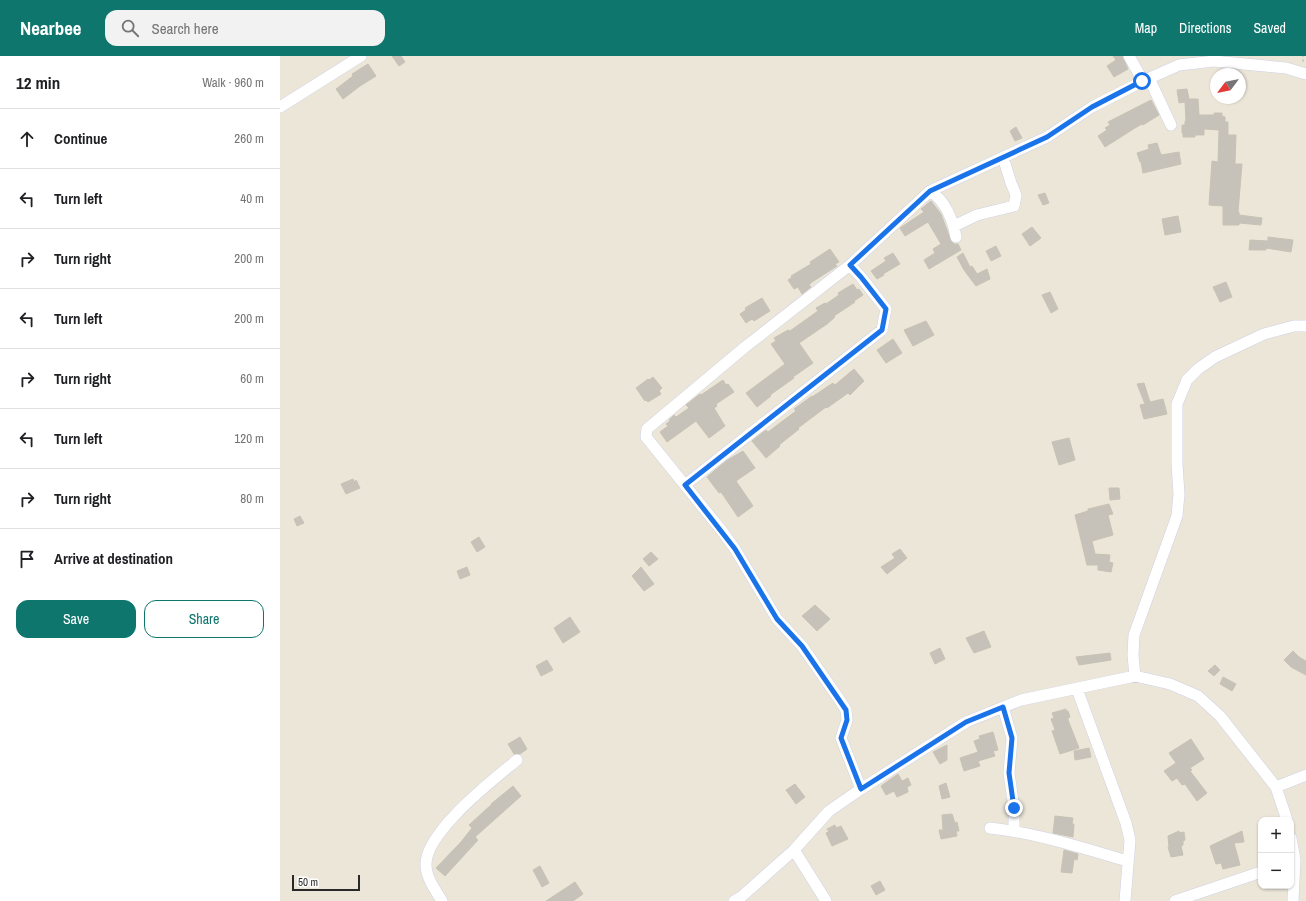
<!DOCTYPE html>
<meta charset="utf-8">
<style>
:root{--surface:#fff;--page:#f2f2f2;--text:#202124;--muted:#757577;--line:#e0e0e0;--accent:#0f766e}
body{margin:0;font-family:"Archivo Narrow",sans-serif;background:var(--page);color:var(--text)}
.controls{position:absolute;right:12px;bottom:12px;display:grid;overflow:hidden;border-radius:8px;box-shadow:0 1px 3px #0004}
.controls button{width:36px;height:36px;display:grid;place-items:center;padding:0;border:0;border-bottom:1px solid var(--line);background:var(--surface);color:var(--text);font:20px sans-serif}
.compass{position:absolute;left:930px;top:12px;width:36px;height:36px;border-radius:50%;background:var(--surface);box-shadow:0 1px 3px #0004;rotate:238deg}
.scale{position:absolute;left:12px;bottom:10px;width:68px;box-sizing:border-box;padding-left:4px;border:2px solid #292929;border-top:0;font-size:11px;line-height:14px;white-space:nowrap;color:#292929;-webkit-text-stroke:3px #fff;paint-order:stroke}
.stop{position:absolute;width:12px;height:12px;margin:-9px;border:3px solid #1a73e8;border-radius:50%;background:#fff}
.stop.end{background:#1a73e8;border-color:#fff;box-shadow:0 1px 4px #0008}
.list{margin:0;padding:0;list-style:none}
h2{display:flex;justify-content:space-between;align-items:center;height:52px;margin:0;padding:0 16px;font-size:17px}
h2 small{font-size:13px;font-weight:400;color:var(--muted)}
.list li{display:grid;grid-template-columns:26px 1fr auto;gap:12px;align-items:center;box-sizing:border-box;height:60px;padding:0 16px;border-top:1px solid var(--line)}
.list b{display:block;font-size:15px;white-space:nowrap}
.list em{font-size:13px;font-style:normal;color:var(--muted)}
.actions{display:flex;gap:8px;padding:12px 16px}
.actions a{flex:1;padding:9px 0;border:1px solid var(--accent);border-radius:12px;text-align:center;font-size:14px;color:var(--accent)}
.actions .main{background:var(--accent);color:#fff}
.icon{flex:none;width:22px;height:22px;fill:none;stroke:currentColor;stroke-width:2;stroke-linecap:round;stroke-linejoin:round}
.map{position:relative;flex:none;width:1026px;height:845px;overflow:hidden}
header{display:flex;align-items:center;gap:24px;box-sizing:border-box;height:56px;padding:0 20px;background:var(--accent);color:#fff}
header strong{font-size:19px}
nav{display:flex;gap:22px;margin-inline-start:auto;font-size:14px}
.search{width:280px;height:36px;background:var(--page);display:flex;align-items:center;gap:10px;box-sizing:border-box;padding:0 14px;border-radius:12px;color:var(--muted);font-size:15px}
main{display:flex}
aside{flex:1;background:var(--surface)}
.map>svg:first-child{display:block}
</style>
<header>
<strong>Nearbee</strong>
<div class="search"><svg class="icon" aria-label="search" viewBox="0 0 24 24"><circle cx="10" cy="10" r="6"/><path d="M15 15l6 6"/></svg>Search here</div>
<nav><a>Map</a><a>Directions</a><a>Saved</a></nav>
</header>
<main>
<aside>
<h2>12 min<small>Walk · 960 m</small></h2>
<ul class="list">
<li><svg class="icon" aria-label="ahead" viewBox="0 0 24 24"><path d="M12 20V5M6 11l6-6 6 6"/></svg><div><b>Continue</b></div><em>260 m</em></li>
<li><svg class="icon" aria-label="left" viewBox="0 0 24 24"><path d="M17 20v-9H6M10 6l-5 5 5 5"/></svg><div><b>Turn left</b></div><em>40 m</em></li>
<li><svg class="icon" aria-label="right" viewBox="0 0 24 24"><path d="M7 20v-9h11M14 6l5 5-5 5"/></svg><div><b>Turn right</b></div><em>200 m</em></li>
<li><svg class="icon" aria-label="left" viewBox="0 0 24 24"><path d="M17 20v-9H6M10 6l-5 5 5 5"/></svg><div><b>Turn left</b></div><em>200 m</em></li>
<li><svg class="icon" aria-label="right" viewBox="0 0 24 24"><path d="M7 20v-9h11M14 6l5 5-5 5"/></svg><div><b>Turn right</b></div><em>60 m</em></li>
<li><svg class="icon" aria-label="left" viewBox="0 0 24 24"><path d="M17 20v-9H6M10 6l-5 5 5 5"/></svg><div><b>Turn left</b></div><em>120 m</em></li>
<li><svg class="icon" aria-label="right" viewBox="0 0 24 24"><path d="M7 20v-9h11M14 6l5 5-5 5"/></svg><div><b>Turn right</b></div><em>80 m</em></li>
<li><svg class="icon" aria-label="arrive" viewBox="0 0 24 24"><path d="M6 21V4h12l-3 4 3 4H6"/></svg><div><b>Arrive at destination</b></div></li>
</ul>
<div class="actions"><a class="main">Save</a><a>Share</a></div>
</aside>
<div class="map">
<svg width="1026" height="845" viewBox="0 0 1026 845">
<rect width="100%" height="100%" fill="#ece6d9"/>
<path fill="#c7c2b9" stroke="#c7c2b3" d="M112 0H121L125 6 119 10Z
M833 0H842L848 13 834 21 827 10 836 4Z
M88 8 96 20 80 30 63 43 56 33 73 20 72 18Z
M907 33 909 43H918L919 59H934V57H942V60L945 61V66H948V79H956L955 108H962L958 156H959V159L982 162 981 169 959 167V169H943V150L929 149 932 105 938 106 939 74 924 73V79H915V81H903V77H902V69H905V65H906L905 46 899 47 897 34Z
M871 44 879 59 863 69 862 68 855 72 825 91 818 80 827 74 825 72 830 69 828 66Z
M736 71 742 82 735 85 730 75Z
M877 87 881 99 899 96 901 108 863 117 861 106H860L857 97 869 93 868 89Z
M765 137 769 147 763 149 758 139Z
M651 145 661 158 671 185 674 188H678L681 194 649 213 644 204 655 197 653 193 661 188 648 166 625 180 620 172 644 156 641 153Z
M898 160 901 176 885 179 882 163Z
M752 171 761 182 750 190 742 178Z
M988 181 1013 184 1011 196 986 192V194H969L970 184 988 185Z
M716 190 721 200 711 205 706 195Z
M550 193 559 206 555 208 557 210 532 226 529 229 531 231 522 238 518 231 514 233 508 224 512 221 511 220 531 208 530 206Z
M613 197 620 208 603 218 604 219 597 223 591 215 606 205 604 202Z
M683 197 690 211 692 210 697 218 707 213 710 223 696 230 684 214 677 201Z
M946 226 952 241 940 246 933 231Z
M573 228 577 234 579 233 583 239 574 245 575 246 554 260 555 261 547 268 519 287 533 307 513 321 514 322 490 339 491 340 477 351 466 337 505 308 491 288 496 285 494 282 508 274 510 275 538 255 536 252 545 247 546 248 559 239 558 237Z
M770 236 778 253 771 257 762 239Z
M482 242 490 255 474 265 472 263 466 267 460 258 466 254 465 252Z
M646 265 654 279 633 290 624 274Z
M613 283 622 297 606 307 597 294Z
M574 313 584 325 570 339 568 337 547 352 546 351 518 372 519 373 499 389 500 390 486 402 472 385 486 374 488 376 516 355 514 353 532 340V341L553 327 555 329Z
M373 321 382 332 379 335 381 338 368 346 366 344 365 345 356 332 368 323 369 324Z
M443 324 446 329 448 328 454 336 436 348 437 350 434 352 445 370 429 382 416 365 387 386 380 376 388 370 386 368 390 365 389 364 394 359 396 361 409 352 406 349 420 338 421 339Z
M864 327 870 346 883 343 887 358 864 363 860 349 865 348 857 328Z
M789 382 795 404 779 409 772 386Z
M463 395 475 412 456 425 473 450 458 461 441 436 439 437 427 421 446 405Z
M73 423 74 426 76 424 80 432 66 438 61 428Z
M829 432H839L840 443 830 444Z
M829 448 833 458 828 459 833 479 812 485 815 498 830 499 829 506 833 507 831 516 818 514V509H807L795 459 808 455V453Z
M20 460 24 467 17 470 14 463Z
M199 481 205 491 197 496 191 486Z
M620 493 627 502 607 518 601 511 615 502 612 498Z
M371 496 378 503 369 510 363 503Z
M187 511 190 519 180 523 177 515Z
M361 511 374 528 364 535 352 520Z
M535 549 550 563 537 575 522 560Z
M290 561 300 576 283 587 274 572Z
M704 575 711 591 694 597 686 582Z
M660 592 665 603 655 608 650 597Z
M1013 595 1019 601 1026 605V619L1011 611 1004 604Z
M830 597 831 604 799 609 796 601Z
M267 604 273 614 261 620 256 610Z
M935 609 940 614 934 620 928 615Z
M943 621 956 628 952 635 940 628Z
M786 653V655H788L790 661 788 662V664L799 692 780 698 772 675 775 674 771 663 774 662 772 657Z
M713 676 718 694 713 695 715 700 698 705 700 710 684 715 680 702 698 696 694 685 700 683 699 680Z
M240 681 247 693 240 698H234L228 688Z
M911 683 924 703 910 712 912 714 910 715 927 737 917 745 905 728 902 729 897 722 892 725 884 715 896 707 889 697Z
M667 689V704L660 708 653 696Z
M809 692 811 701 795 704 794 695Z
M618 718 622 725 628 722 631 729 627 731 628 736 617 741 614 735 606 739 601 730Z
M666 727 670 741 662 743 659 730Z
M515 728 525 741 516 748 506 734Z
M233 730 241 740 195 781 198 784 165 820 156 812 181 786 192 772 189 769 212 748H211Z
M672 758 675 767 677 766 679 775H676L677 780 661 783 659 774H663L662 759Z
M775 760 793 762 792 768H794L793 781 773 777Z
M555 769 556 772 561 770 568 783 552 790 546 777 549 776 547 773Z
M899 775V777L904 776 905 784 903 785V789L901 790 903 799 891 801 888 791H889L888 780Z
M962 775 964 786 954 787 960 809 943 813 941 807 936 808 930 790Z
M784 794 798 798 797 804 794 803 792 817 781 816Z
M260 810 269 827 262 831 253 814Z
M600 825 605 834 596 839 591 830Z
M295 826 303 838 293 845H266Z"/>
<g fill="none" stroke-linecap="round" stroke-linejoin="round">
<defs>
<path id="minor" d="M849 0 863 25
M869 22 891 69
M0 51 81 0
M650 135C665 144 673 164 676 181
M674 170 697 159 734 150 736 139 731 127 723 101
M405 429 602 274 606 253 581 221 570 209
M855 620 853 599 854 579 897 460 899 438 897 408V348L907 324 918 313 935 301 984 278 1014 270H1026
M797 633 846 767 850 784 845 845
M723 651 732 682 729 717 734 752V775
M996 731 1026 719
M581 733 561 682 567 664 566 654 559 643 522 590 497 563 455 493 442 475 366 381 367 373 465 291 570 209 650 135 767 81 812 51 863 25 899 9 934 5 1006 12 1026 18
M710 772C757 777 802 792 848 805
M1011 782 1015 804 1013 845
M514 794 546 845
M162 845C156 835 146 822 146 809 145 776 213 724 237 704
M454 845 461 841 514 794 549 755 581 733 686 666 741 644 855 620 890 628 918 640 940 660 996 731 1007 764
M895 845 981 816"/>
</defs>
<use href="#minor" stroke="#cfd1e3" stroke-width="12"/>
<path stroke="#c7c7c7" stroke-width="1.5" stroke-dasharray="3 2" stroke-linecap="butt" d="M1023 6V0"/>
<use href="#minor" stroke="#fff" stroke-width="11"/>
</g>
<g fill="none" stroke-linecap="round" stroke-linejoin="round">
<path stroke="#1a73e8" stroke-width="5" d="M734 752 729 717 732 682 723 651 686 666 581 733 561 682 567 664 566 654 522 590 497 563 455 493 405 429 602 274 606 253 581 221 570 209 650 135 767 81 812 51 862 25"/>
</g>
</svg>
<div class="controls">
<button>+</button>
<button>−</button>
</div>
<svg class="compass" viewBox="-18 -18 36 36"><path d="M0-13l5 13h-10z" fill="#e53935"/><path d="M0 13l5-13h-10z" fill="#757577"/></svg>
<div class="scale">50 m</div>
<div class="stop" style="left:862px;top:25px"></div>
<div class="stop end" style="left:734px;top:752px"></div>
</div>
</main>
